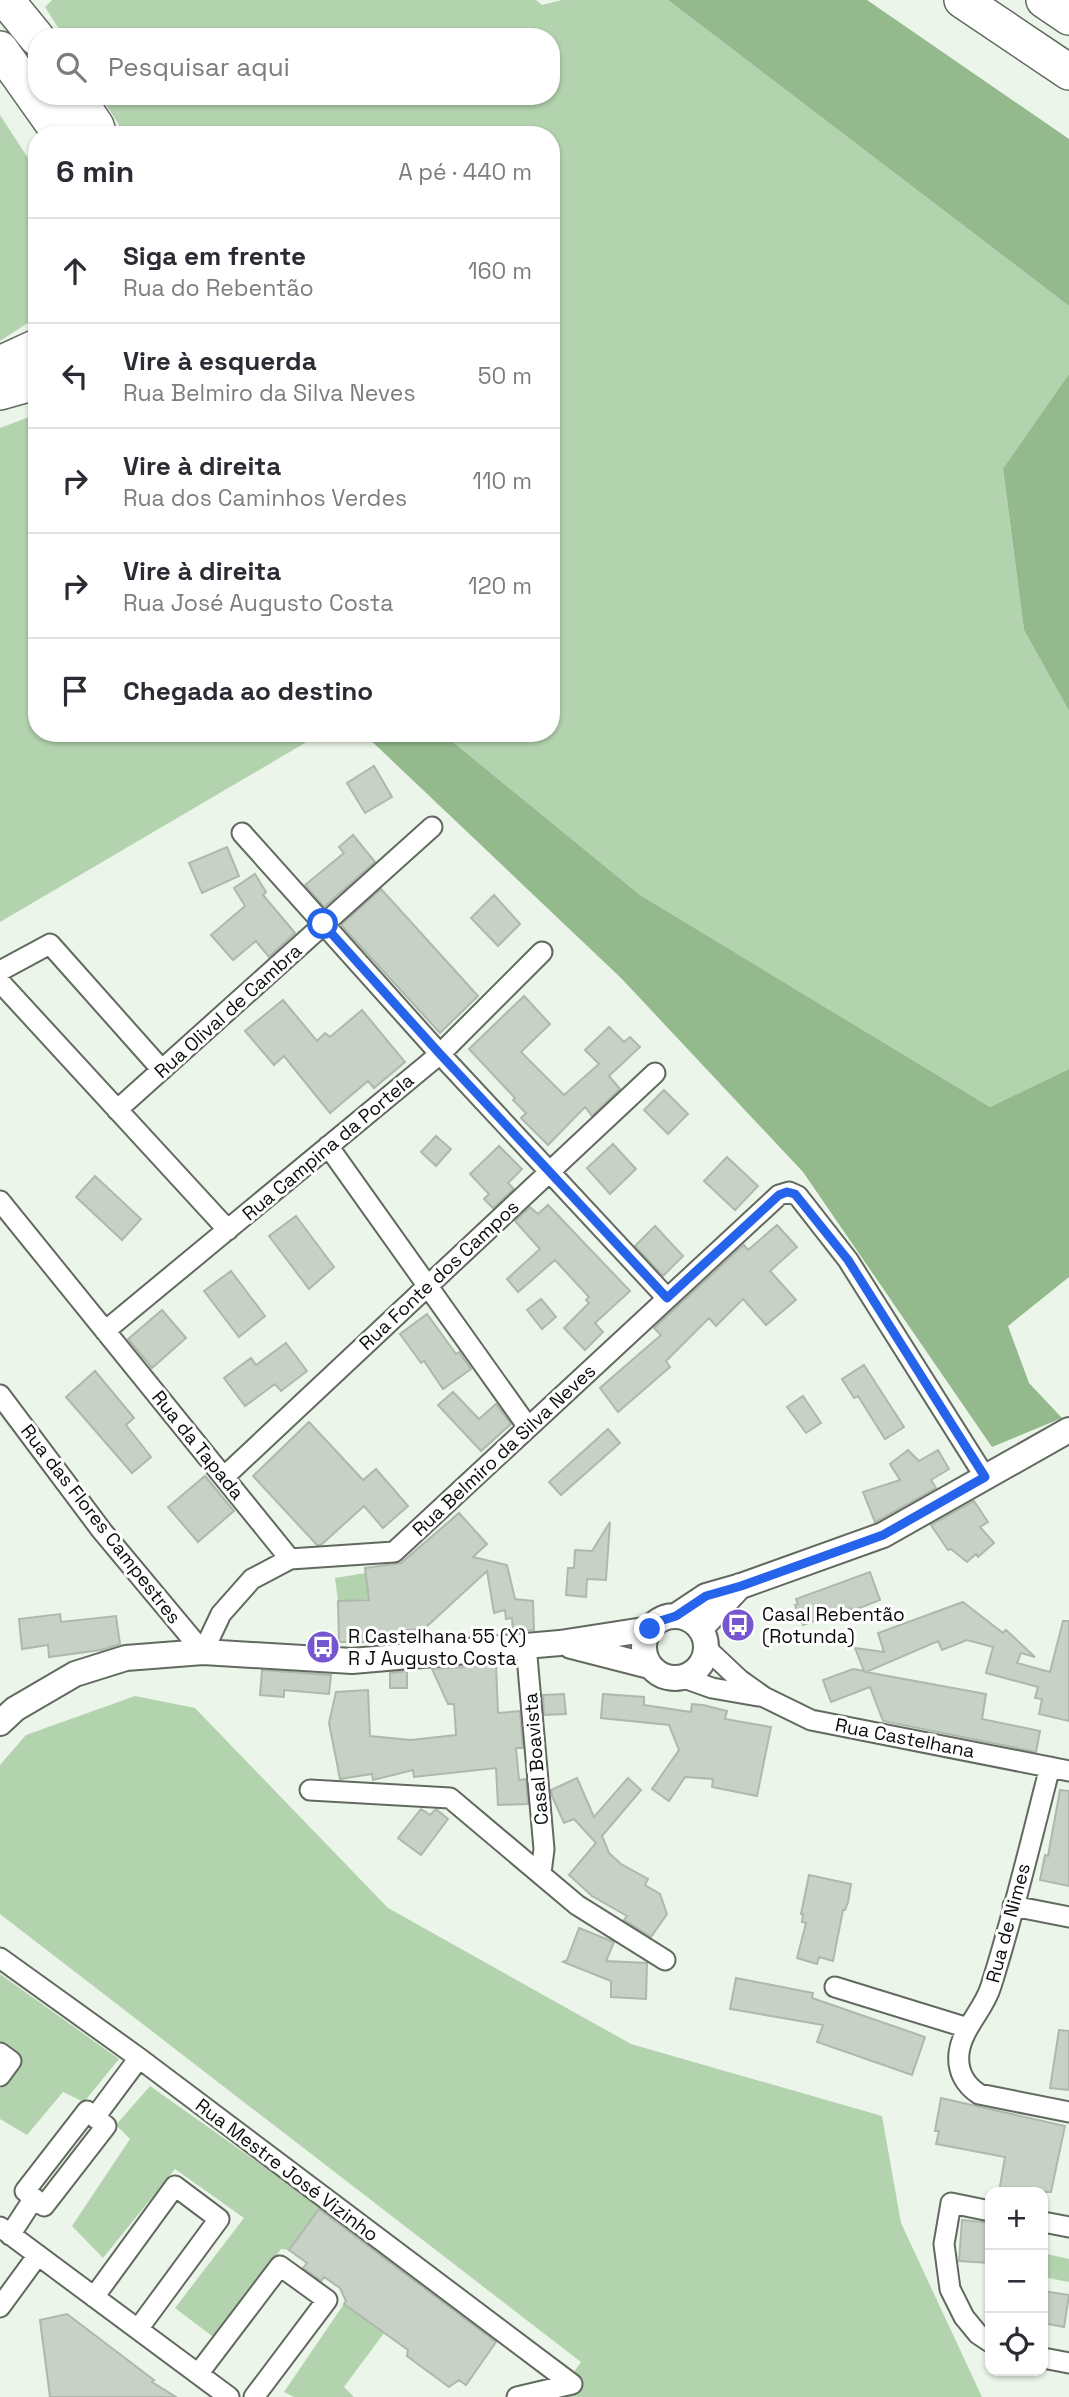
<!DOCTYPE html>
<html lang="pt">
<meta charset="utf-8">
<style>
:root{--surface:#fff;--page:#f7f7f7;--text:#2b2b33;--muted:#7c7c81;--line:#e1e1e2}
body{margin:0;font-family:"Space Grotesk",sans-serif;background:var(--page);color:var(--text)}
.controls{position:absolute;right:21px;bottom:21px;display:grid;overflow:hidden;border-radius:14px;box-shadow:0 2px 5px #0004}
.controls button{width:63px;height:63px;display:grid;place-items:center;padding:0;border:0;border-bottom:2px solid var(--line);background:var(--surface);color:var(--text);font:35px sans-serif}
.stop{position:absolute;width:21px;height:21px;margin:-16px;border:5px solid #2563eb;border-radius:50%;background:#fff}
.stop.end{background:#2563eb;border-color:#fff;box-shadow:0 2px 7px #0008}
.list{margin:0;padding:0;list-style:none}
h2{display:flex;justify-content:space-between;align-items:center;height:91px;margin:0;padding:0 28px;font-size:30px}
h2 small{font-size:23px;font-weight:400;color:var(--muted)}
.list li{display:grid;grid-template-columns:46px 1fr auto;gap:21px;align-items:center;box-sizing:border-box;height:105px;padding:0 28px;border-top:2px solid var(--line)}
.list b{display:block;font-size:26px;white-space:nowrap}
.list p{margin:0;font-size:23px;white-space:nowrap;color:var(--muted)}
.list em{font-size:23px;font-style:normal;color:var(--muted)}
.icon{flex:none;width:38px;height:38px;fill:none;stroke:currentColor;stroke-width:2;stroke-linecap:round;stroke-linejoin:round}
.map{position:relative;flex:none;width:1069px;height:2397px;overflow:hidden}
.search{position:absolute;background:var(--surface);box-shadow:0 2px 5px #0004;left:28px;top:28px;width:532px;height:77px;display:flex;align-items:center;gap:18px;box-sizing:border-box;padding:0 24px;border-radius:28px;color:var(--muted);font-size:26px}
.panel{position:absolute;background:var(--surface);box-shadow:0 2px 5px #0004;left:28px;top:126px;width:532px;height:616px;border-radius:28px}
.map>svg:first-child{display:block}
</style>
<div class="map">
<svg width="1069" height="2397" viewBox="0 0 1069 2397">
<rect width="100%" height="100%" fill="#ebf5e9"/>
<path fill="#b3d3ae" d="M52 0H536L542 5 562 0H668L1069 306V374L1003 470 1024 630 1069 711V1069L990 1107 640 895 442 733H551V135H125L101 96H551V37H64L45 7Z
M0 115 37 172V317L0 341Z
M37 414V733H322L0 922V428Z
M366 1573 369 1599 338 1601 335 1578Z
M135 1696 195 1708 388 1908 631 2044 882 2116 901 2223 982 2397H556L581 2362 0 1914V1765L26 1735Z
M0 1974 119 2059 84 2102 63 2092 27 2135 0 2119V2089L22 2059 0 2042Z
M150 2086 321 2207 289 2250 281 2249 216 2339 175 2308 244 2218 175 2169 103 2258 72 2226 130 2139 116 2125Z
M1043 2253 1069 2259V2282L1043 2277Z
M346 2301 384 2333 344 2387 354 2397H294L284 2392Z"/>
<path fill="#93b98c" d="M668 0H867L1069 139V306Z
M1069 374V711L1024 630 1003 469Z
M363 733H442L640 895 990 1107 1069 1069V1277L1008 1326 1029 1383 1062 1418 992 1447 803 1172 621 978Z"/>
<path fill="#c7d1c5" stroke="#afb8ad" stroke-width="2" d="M374 766 392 797 365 813 347 783Z
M353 835 375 862 324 907 305 885 344 853 339 847Z
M227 847 239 876 202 893 189 863Z
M255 874 266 892 263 895 295 933 269 957 256 941 233 960 211 935 245 906 234 888Z
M381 889 478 996 440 1033 341 925Z
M494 895 520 924 498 946 471 918Z
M524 996 550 1024 521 1052 564 1095 599 1064 585 1050 609 1027 624 1042 630 1037 640 1047 609 1076 620 1089 592 1116 585 1107 548 1145 521 1118 526 1113 513 1100 515 1098 469 1049Z
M283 1000 317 1041 325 1033 330 1037 362 1010 405 1062 374 1088 368 1081 330 1113 284 1056 274 1065 245 1031Z
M664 1090 688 1114 668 1134 644 1110Z
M436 1136 451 1149 436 1166 421 1152Z
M613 1144 636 1169 610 1194 587 1168Z
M499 1146 522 1169 508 1183 514 1189 493 1208 484 1199 489 1194 470 1174Z
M727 1157 758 1186 735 1210 704 1181Z
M95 1176 141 1219 122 1240 76 1197Z
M548 1205 630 1291 595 1323 603 1332 585 1350 564 1328 589 1303 586 1300 589 1297 555 1260 518 1292 507 1279 540 1249 515 1221 530 1207 538 1214Z
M296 1216 334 1267 309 1289 269 1236Z
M777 1225 797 1247 770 1271 796 1300 766 1325 743 1299 716 1326 709 1318 666 1361 670 1367 618 1412 600 1388 661 1335 654 1328 737 1251 744 1245 748 1250Z
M655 1226 683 1256 663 1276 635 1246Z
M231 1271 265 1316 239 1337 204 1291Z
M541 1299 556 1317 542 1329 527 1310Z
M162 1310 186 1338 152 1368 128 1339Z
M427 1314 456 1354 459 1352 471 1369 443 1389 424 1361 421 1363 400 1334Z
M286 1343 307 1371 281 1391 275 1384 245 1406 224 1378 251 1358 256 1365Z
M864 1365 904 1427 885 1439 858 1396 854 1398 842 1379Z
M95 1371 134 1418 126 1425 151 1457 132 1473 66 1397Z
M453 1392 479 1419 496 1404 511 1424 481 1451 438 1405Z
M803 1396 821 1423 806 1433 787 1407Z
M309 1422 363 1480 376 1469 408 1506 383 1528 364 1506 321 1545H317L253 1476Z
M608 1429 620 1443 561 1495 549 1482Z
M908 1450 919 1461 938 1450 949 1469 931 1480 936 1488 875 1522 863 1492 900 1480 890 1464Z
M205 1476 234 1511 198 1542 168 1507Z
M974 1501 988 1522 980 1527 994 1543 978 1557 976 1554 967 1562 951 1549 948 1550 931 1525Z
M459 1513 487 1544 473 1557 507 1565 515 1599 533 1601 534 1630 513 1632 512 1618 506 1619 505 1610 494 1613 487 1571 425 1628 366 1636V1642H339L338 1601 369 1600 365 1568 401 1563Z
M610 1522 606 1580 587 1579 586 1597 566 1595 568 1568H574L575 1550 592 1551Z
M870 1572 880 1600 852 1611 851 1608 803 1625 795 1605 798 1604 796 1599Z
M963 1602 1003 1633 1006 1630 1035 1657 1021 1653 1017 1663 1050 1672 1063 1621H1069V1721L1039 1714 1042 1699 1035 1698 1038 1687 986 1673 993 1647 967 1640 942 1650 938 1641 866 1672 986 1694 982 1719 1040 1731 1036 1752 883 1721 870 1687 831 1702 823 1680 853 1669 864 1671 855 1648 884 1652 878 1633Z
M60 1614 61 1622 116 1616 120 1644 101 1650 49 1657 48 1645 22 1649 19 1619Z
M496 1665 498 1713 520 1711 523 1748H516L519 1780 526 1779 528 1804 498 1805 496 1768 414 1777 413 1770 373 1780 372 1774 340 1779 329 1723 336 1692 368 1690 370 1736 411 1740 456 1735 454 1704H448L432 1669Z
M262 1670 331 1675 329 1694 284 1690V1697L260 1695Z
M407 1671V1688H390V1673Z
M564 1694 566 1714 544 1715 543 1695Z
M603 1694 644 1697V1705L691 1712 692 1704 703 1705 727 1711 725 1719 771 1727 757 1796 712 1787 713 1779 685 1777 669 1801 652 1789 679 1750 669 1725 601 1718Z
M577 1778 594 1817 628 1778 641 1790 602 1836 609 1853 621 1864 648 1879 645 1885 660 1894 667 1914 651 1937 624 1920 627 1916 592 1896 569 1875 596 1843 574 1819 564 1823 552 1796 551 1790Z
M1060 1790 1069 1791V1886L1040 1880 1045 1855 1048 1856Z
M421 1809 430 1815 436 1809 448 1819 421 1855 398 1838Z
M809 1875 851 1884 848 1902 845 1910H843L833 1961 819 1957 817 1964 797 1958 806 1923 802 1922 803 1914H801Z
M579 1928 614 1942 606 1961 647 1963 646 1999 611 1997V1981L563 1962 567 1960Z
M736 1978 813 1993 812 1998 925 2037 912 2075 817 2042 823 2025 730 2009Z
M1059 2030 1069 2031V2090L1050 2088Z
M941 2098 1065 2126 1051 2192H999L1005 2157 936 2144 939 2131H935Z
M319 2209 496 2342 466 2385 459 2380 449 2387 407 2356 408 2350 344 2304 346 2301 340 2288 324 2277 321 2281 303 2268 307 2263 289 2250Z
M962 2220 990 2223V2263L959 2261Z
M1043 2291 1069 2295 1064 2327 1043 2323Z
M67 2314 154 2380 152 2382 176 2397H50L40 2320Z"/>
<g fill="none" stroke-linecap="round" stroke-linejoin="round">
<defs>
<path id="minor" d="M242 833 440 1054 667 1298
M0 971 50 944 162 1070
M0 982 228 1230
M117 1110 432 827
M328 1146 528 1427
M0 1201 290 1559
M105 1331 440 1054 542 952
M0 1395 102 1531 203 1652 221 1614 252 1579 290 1559 394 1552 779 1195 789 1192 798 1196 848 1260 985 1477
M224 1477 655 1073
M526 1645 544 1849 541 1873
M706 1648 740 1680 764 1697 811 1720 1069 1771
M684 1678 712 1688 758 1696
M1050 1767C1031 1840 1014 1914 991 1986 984 2010 962 2028 959 2053 957 2071 965 2085 979 2094L1069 2112
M310 1790 450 1798 577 1905 665 1960
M1013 1906 1069 1917
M0 1958 139 2058 572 2384
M835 1987 968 2028
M0 2053 11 2061 0 2076
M87 2111 106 2126 44 2206 25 2191Z
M95 2117 139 2058
M990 2211 951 2203 944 2244 950 2289 964 2317 978 2334 990 2342
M1043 2222 1069 2227
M0 2227 229 2397
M10 2235 34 2198
M94 2297 175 2186 219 2219 138 2329
M0 2307 38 2255
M1043 2358 1069 2363
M198 2374 280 2266 327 2300 254 2397
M517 2397 572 2384"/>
<path id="tertiary" d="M644 1647a31 31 0 1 1 62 0a31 31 0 1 1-62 0Z
M676 1616 706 1596 741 1586 883 1535 1069 1430
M700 1629 740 1586
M571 1646 649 1666
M0 1723 15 1709 75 1674 126 1658 203 1652 352 1661 560 1643 650 1629"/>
<path id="motorway" d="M6 0 37 38
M962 0 1069 72
M1044 0 1069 17
M0 49 61 135
M76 96 96 126 99 135
M0 364 37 347
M0 392 25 385 37 378"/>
</defs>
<use href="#minor" stroke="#626a60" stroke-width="23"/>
<use href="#tertiary" stroke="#626a60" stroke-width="28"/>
<use href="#motorway" stroke="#626a60" stroke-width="38"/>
<use href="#minor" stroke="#fff" stroke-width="19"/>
<use href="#tertiary" stroke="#fff" stroke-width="24"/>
<use href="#motorway" stroke="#fff" stroke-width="35"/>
</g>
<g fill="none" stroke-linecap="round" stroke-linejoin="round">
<path stroke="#2563eb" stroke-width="9" d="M323 924 440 1054 667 1298 779 1195 787 1192 795 1194 848 1260 985 1477 883 1535 741 1586 706 1596 676 1616 657 1622 650 1629"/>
</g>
<defs>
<symbol id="bus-disc" viewBox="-11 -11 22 22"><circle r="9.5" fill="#7556d0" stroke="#fff"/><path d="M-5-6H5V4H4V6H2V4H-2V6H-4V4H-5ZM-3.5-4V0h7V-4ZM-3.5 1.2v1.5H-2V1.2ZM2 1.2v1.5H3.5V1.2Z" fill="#fff"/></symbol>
</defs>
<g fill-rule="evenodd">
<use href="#bus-disc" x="719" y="1606" width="38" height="38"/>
<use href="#bus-disc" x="304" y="1628" width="38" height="38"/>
</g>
<g text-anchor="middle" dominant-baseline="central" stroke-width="6" stroke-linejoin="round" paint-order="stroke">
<g font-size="19" fill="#0a0e0a" stroke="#fff">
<text transform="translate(228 1011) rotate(-42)">Rua Olival de Cambra</text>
<text transform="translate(328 1147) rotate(-40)">Rua Campina da Portela</text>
<text transform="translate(439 1275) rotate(-43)">Rua Fonte dos Campos</text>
<text transform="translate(198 1445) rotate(51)">Rua da Tapada</text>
<text transform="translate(504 1450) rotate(-43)">Rua Belmiro da Silva Neves</text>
<text transform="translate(101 1524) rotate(52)">Rua das Flores Campestres</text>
<text transform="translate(905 1738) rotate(11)">Rua Castelhana</text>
<text transform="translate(536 1759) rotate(-95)">Casal Boavista</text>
<text transform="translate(1008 1923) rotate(-75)">Rua de Nimes</text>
<text transform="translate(287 2170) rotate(37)">Rua Mestre José Vizinho</text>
</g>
<g font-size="19" fill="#0a0e0a" stroke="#fff" text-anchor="start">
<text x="762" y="1614">Casal Rebentão<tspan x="762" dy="22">(Rotunda)</tspan></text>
<text x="348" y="1636">R Castelhana 55 (X)<tspan x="348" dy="22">R J Augusto Costa</tspan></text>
</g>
</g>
</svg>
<div class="controls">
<button>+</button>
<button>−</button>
<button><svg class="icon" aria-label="locate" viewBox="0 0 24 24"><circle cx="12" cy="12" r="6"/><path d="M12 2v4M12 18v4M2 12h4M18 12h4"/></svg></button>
</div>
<div class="stop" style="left:323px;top:924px"></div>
<div class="stop end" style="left:650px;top:1629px"></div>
<div class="search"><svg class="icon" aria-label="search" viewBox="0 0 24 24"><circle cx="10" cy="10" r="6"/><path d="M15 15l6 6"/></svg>Pesquisar aqui</div>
<section class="panel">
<h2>6 min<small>A pé · 440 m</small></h2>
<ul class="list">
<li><svg class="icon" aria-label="ahead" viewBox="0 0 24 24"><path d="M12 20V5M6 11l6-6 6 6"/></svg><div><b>Siga em frente</b><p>Rua do Rebentão</p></div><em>160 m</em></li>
<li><svg class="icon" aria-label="left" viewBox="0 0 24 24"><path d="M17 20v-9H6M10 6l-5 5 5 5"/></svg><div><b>Vire à esquerda</b><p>Rua Belmiro da Silva Neves</p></div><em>50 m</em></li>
<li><svg class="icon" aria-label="right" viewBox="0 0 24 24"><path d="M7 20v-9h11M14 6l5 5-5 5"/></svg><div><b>Vire à direita</b><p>Rua dos Caminhos Verdes</p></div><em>110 m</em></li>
<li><svg class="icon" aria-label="right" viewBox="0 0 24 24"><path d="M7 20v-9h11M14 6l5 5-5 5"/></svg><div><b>Vire à direita</b><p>Rua José Augusto Costa</p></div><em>120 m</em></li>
<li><svg class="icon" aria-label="arrive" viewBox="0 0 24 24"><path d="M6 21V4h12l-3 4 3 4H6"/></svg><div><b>Chegada ao destino</b></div></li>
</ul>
</section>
</div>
